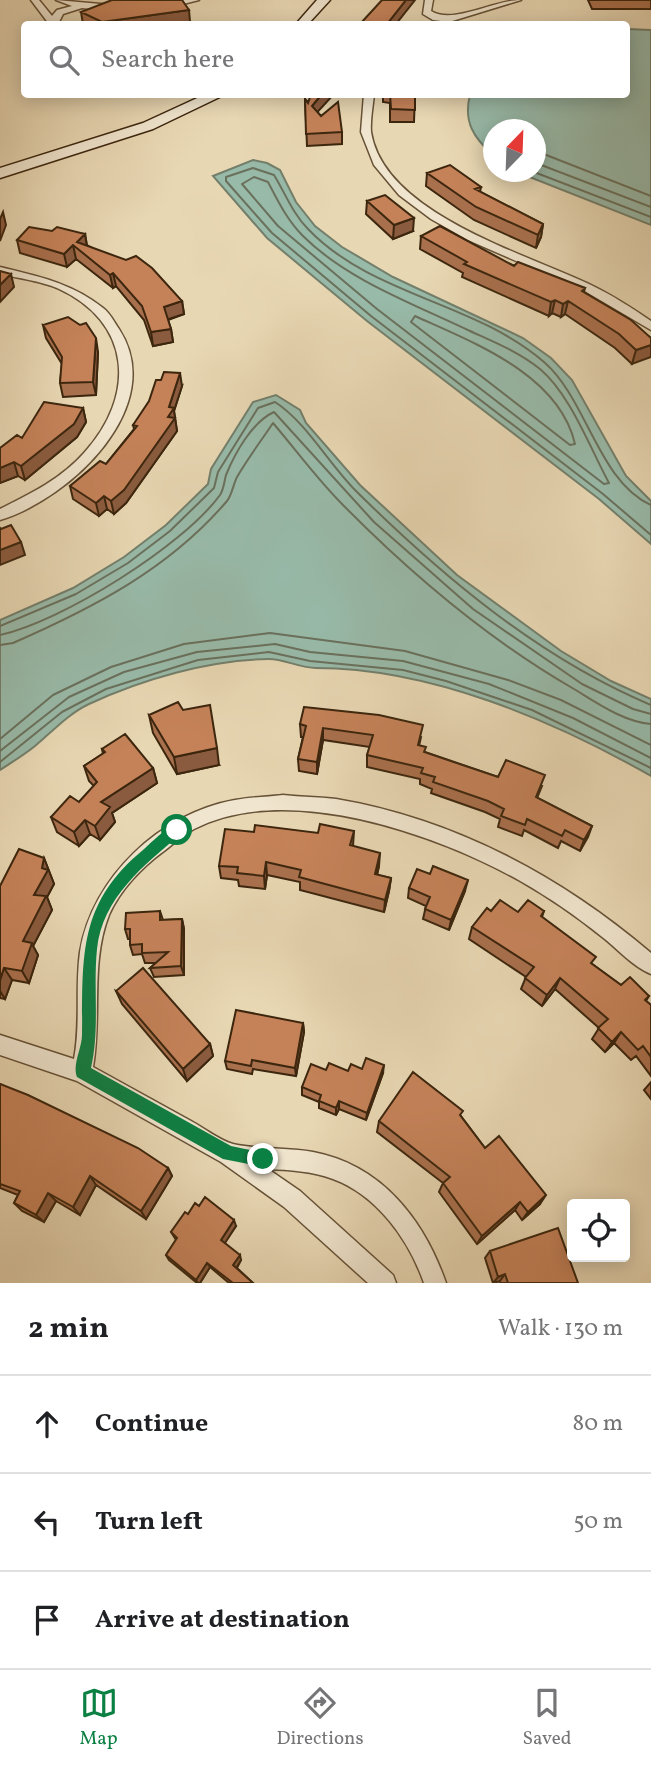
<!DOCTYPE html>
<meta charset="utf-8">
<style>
:root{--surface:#fff;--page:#f2f2f2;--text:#202124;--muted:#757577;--line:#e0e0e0;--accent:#0b8043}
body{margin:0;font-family:Vollkorn,serif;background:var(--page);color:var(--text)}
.controls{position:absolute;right:21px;bottom:21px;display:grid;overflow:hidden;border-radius:7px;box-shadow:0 4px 18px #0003}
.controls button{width:63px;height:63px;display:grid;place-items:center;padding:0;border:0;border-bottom:2px solid var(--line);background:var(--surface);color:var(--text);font:35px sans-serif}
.compass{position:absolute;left:483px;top:119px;width:63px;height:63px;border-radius:50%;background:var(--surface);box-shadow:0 4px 18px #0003;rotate:23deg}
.stop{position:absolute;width:21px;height:21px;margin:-16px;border:5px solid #0b8043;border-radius:50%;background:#fff}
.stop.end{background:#0b8043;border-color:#fff;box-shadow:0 2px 7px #0008}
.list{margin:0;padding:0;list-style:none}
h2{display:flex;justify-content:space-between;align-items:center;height:91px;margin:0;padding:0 28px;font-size:30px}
h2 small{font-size:23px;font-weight:400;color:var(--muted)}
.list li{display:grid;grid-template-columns:46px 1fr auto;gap:21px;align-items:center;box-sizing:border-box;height:98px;padding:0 28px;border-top:2px solid var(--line)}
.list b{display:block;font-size:26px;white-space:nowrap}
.list em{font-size:23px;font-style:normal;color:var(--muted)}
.icon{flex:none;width:38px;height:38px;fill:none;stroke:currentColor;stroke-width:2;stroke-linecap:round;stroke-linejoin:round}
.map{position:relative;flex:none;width:651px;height:1283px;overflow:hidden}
.search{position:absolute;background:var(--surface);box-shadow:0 4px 18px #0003;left:21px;right:21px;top:21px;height:77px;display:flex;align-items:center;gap:18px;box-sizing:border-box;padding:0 24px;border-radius:7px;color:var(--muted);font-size:26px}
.sheet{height:385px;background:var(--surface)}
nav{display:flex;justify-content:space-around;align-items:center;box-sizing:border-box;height:98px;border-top:2px solid var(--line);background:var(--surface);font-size:19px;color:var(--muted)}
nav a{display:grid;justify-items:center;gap:4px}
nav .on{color:var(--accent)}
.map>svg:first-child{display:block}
</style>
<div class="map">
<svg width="651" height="1283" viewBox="0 0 651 1283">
<rect width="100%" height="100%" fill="#e8d7b3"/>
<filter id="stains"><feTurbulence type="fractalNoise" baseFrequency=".00286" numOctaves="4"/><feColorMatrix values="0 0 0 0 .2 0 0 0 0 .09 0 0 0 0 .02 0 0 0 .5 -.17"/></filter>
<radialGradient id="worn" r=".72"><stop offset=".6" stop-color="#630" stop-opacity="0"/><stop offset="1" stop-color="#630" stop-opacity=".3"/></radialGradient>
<path fill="#98baa9" stroke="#737f6b" stroke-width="2" d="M627 29 651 30V225L517 172H536V130H494L493 155C474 138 463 122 470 95L626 94Z
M253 160 267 163 280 170 296 202 315 226 342 247 393 277 523 338 551 358 572 380 626 476 651 501V544L599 499 367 321 267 238 213 176Z
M276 395 300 410 306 423 360 485 457 575 561 651 611 681 651 699V776C553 720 430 668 316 668 300 668 284 659 269 659 209 660 143 679 89 704 68 714 53 731 35 746 24 755 12 762 0 770V620L73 588 124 557 166 525 208 484 211 469 253 402Z"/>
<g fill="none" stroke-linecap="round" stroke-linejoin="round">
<path stroke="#6a705c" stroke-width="2" d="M536 151 651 196
M536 163 651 207
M534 172 651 217
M254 177 268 182C278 201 287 220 303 236 347 280 414 304 470 331 494 342 519 352 540 369 570 394 590 448 609 483L604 484 377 309 278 226 242 184Z
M415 316C472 342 559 374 575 444L570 445 411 322Z
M651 505C598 481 587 399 544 362 475 302 372 296 308 229 293 214 285 193 274 175L253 168 226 177V181L272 233 371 316 603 494 651 535
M0 626 76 594 128 563 170 531 214 488 218 472 258 408 275 402C306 422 329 464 356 491 442 576 539 658 651 705
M0 635C62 621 182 547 220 495 224 489 224 482 226 475 235 453 252 422 274 412L374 522 473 609 582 684 633 709 651 714
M0 645 13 643C93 608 169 569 227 501 232 495 233 485 237 477 248 458 261 441 273 423 296 450 317 479 342 504 411 574 489 640 574 689 597 703 624 722 651 724
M0 739 53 695 111 667 184 644 270 633 405 651 508 680 561 700 651 745
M0 751 69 697 124 672 197 652 275 644 310 652 403 661 489 684 573 718 651 758
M0 762 62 712 106 689 198 660 269 652 310 661 403 670 446 681 532 710 651 768"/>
<defs>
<path id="street" d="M31 0H39L52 16 57 10 72 6 56 0 112 5 116 8 112 11 82 8 63 14 58 24H49Z
M181 0H199L163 9 159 6Z
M425 0H433L431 11C453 25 494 0 521 0L449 22 433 20 423 14Z
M364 94H374C373 106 370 120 371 132 384 214 527 254 591 285 612 295 632 308 651 321V330L583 290 468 240 431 219 399 195 374 165 361 132Z
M0 267C37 276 72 283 103 308 110 313 114 322 119 329 169 406 70 499 0 520V509C30 494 61 479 84 453 136 396 133 322 57 288 40 281 18 278 0 274Z
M283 795C301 797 319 797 336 799 454 819 561 876 651 953V974C633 967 617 948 601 936 576 916 550 898 522 882 437 834 287 781 194 829 183 835 173 844 164 851 142 867 120 890 109 915 90 963 102 1017 93 1067 126 1085 158 1103 191 1121 204 1128 219 1140 233 1144 259 1150 287 1147 313 1152 382 1165 424 1220 446 1283H424C409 1240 377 1195 333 1179 312 1171 289 1170 268 1169L300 1191 393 1275 396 1283H368L284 1207 221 1162 77 1081 0 1055V1035L74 1059C81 1024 75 988 80 952 92 877 161 813 235 800 251 797 267 797 283 795Z"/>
<path id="secondary" d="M317 0H330L308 24H296Z
M206 94H226L153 129 0 178V168L143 123Z"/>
</defs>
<use href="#street" stroke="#675237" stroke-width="3"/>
<use href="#secondary" stroke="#3c260e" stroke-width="3"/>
<use href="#street" fill="#f0e5ce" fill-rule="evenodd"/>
<use href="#secondary" fill="#f0e5ce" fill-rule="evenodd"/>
</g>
<path fill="#a9704d" stroke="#3c260e" stroke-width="2" d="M132 0H182L190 22 172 24H83L81 12Z
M588 0H651V9H592Z
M383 94H415L414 122H390V103L383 102Z
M305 99 321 116 342 132V144L307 146Z
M427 173 481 187 480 192 543 224 541 237 536 248 474 220 426 186Z
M367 201 413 231 393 239 366 214Z
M52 231 85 234 87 245 182 301 184 314 168 320 171 329 173 342 153 346 144 320 116 286 113 288 76 259 67 267 20 253 17 240Z
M421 236 585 288 584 292 651 338 632 364 615 348 565 314 561 317 552 313 549 316 462 277 463 273 420 249Z
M43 325 98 352 96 395 63 397 60 383 62 364 46 338Z
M182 386 174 411 177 431 126 503 114 514 107 509 99 516 73 499 70 486 106 464 134 429 133 425Z
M83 408 86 422 77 437 25 480 18 476 0 483V448Z
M149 715 219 765 177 774 153 733Z
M300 724 421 737 419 746 425 752 498 777 542 786 537 798 592 826 580 851 561 841 558 848 524 830 522 836 498 827 500 819 485 812 431 793 432 789 420 784V779L367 767V755L370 747 323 740 317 774 299 771 298 759 303 737H301Z
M102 749 153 768 157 783 112 813 115 822 100 840 90 834 79 846 57 832 51 817 79 802 94 786 89 781 84 766 103 754Z
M354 831 353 846 379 866 377 875 391 878 389 891 384 912 300 890V882L267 875 265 889 239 886 238 880 221 878 219 866 254 832 318 833Z
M44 858 54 884 47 897 52 910 33 946 38 955 29 983 12 980 5 999 0 998V886Z
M430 874 465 891 449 930 423 919 426 906 408 898 409 888Z
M160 911 163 920 182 919 184 929V975L154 977 150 968 156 963H145L142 954 133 955 130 945V939H128L125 929Z
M544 911 542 917 592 964 621 985 649 996 646 1001 651 1005V1076L636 1056 631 1060 614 1043 605 1052 592 1039 599 1028 555 989 542 1006 521 989 526 977 469 939 472 927 518 912Z
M116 991 210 1044 213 1056 187 1081 122 1004Z
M303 1023 304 1032 296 1076 253 1069 252 1074 227 1069 225 1061Z
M362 1069 383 1073 366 1120 339 1109 336 1115 319 1108V1102L302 1095V1087L326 1070 348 1071Z
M651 1082V1099L644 1090Z
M0 1084 168 1168 172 1176 146 1219 96 1185 80 1215 56 1201 44 1222 22 1211 14 1203 18 1195 0 1188Z
M461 1116 485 1148 540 1204 522 1220 515 1210 477 1244 439 1192 443 1183 377 1132 379 1121Z
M199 1206 236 1226 224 1243 241 1260 237 1268 253 1283H229L210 1267 200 1283H197L169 1260 166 1255 176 1240 171 1232Z
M490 1251 578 1283H500V1281L493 1283 485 1258Z"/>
<path fill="#8a5b3e" stroke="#3c260e" stroke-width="2" d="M406 0H415L396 24H387Z
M189 10 190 22 172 24H103L102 22Z
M322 94H334L312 118V106Z
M3 212 6 225 0 241V219Z
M414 218 413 231 393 239 394 225Z
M543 224 541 237 536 248 538 235Z
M85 234 87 248 77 242Z
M73 245 76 259 67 267 64 254Z
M113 273 116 286 113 288 110 275Z
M11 274 14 287 0 302V285Z
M555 300 552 313 549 316 551 302Z
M182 301 184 314 166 320 164 307Z
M568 301 565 314 561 317 563 304Z
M171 329 173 342 153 346 151 332Z
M96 338 98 352 96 395 93 382Z
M651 345V357L632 364 636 350Z
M180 373 182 386 174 411 177 431 126 503 114 514 111 501 168 417 169 407Z
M83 408 86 422 77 437 25 480 21 466Z
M14 462 18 476 0 483V468Z
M104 496 107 509 99 516 96 503Z
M21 542 25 555 0 565V550Z
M323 728V740L317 774V762Z
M217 748 219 765 177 774 174 757Z
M153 768 157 783 112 813 115 822 100 840 95 826 101 802Z
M85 820 90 834 79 846 74 832Z
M592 826 588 837 580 851 584 840Z
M380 853 379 866 374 887 375 874Z
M44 858 54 884 47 897 52 910 33 946 38 955 29 983 22 971 23 941Z
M266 862 267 875 265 889 264 876Z
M391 878 389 891 384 912 385 900Z
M468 880 465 891 449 930 451 920Z
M182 919 184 929V975L181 966Z
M4 968 12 980 5 999 0 991V980Z
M560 978 555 989 542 1006 547 995Z
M303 1023 304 1032 296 1076 295 1068Z
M621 1032 614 1043 605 1052 612 1042Z
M210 1044 213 1056 187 1081 183 1069Z
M384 1065 383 1073 366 1120 367 1113Z
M339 1101V1109L336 1115V1108Z
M168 1168 172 1176 146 1219 141 1211Z
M90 1176 96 1185 80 1215 73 1207Z
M48 1193 56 1201 44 1222 36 1215Z
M546 1195 540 1204 522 1220 528 1212Z
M520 1202 515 1210 477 1244 482 1236Z
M234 1220 236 1226 223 1246 221 1240Z
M240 1255 241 1260 235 1270 233 1265Z
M207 1263 210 1267 200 1283H198L196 1280Z
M505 1274 500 1281 493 1283 498 1277Z"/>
<path fill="#c58259" stroke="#3c260e" stroke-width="2" d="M112 0H182L189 10 102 22 81 12Z
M382 0H406L387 24H360Z
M311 94H322L312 106 321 116 338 102 342 132 306 134 305 99 308 103Z
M390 94H415V110L391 109Z
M450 165 481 187 475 189 543 224 538 235 476 207 427 173Z
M385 195 414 218 394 225 367 201Z
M440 226 514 266 518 262 585 288 582 291 631 320 651 338V345L636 350 619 334 568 301 563 304 555 300 551 302 464 264 467 262 421 236Z
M29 227 52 231 57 227 85 234 77 242 126 260 136 256 152 268 182 301 164 307 171 329 151 332 142 306 113 273 110 275 73 245 64 254 17 240Z
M0 271 11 274 0 285Z
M68 317 80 325 86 323 96 338 93 382 60 383 62 357 43 325Z
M164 372 180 373 169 407 174 408 168 417 175 418 124 490 111 501 104 496 96 503 70 486 100 461 106 464 137 426 133 425 149 401 156 380H161Z
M44 402 83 408 74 424 21 466 14 462 0 468V448L17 435 22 438Z
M11 525 21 542 0 550V528L1 529Z
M178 702 183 710 210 705 217 748 174 757 149 715Z
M304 707 379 715 423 725 418 745 426 747 424 752 498 777 506 760 545 775 536 797 592 826 584 840 565 830 562 836 527 819 525 825 501 816 504 809 488 801 433 782 435 777 421 773 423 768 367 755 373 735 323 728 317 762 298 759 306 726 300 724Z
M125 734 153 768 101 802 110 807 95 826 85 820 74 832 51 817 70 796 79 802 97 782 84 766 105 752 102 749Z
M320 824 354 831 350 845 380 853 375 874 391 878 385 900 299 877 301 870 266 862 264 876 237 873 238 867 219 866 225 829 254 832 255 825 318 833Z
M19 849 44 858 42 868 48 870 34 895 46 896 23 941 32 943 22 971 4 968 0 980V886Z
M433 866 468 880 451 920 425 909 430 897 409 888 417 869 430 874Z
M500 900 518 912 528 900 544 911 541 916 596 957 591 963 621 985 630 977 649 996 645 1000 651 1005V1057L643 1046 638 1050 621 1032 612 1042 598 1028 608 1019 560 978 547 995 525 978 534 967 472 927 487 908 491 911Z
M160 911V920L182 919 181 966 150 968 168 952 142 953V944L130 945V929H125L126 913Z
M143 968 210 1044 183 1069 116 991Z
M236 1010 303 1023 295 1068 252 1060 251 1066 225 1061Z
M366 1058 384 1065 367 1113 339 1101 336 1108 319 1101 321 1095 302 1087 311 1064 326 1070 329 1063 348 1071 351 1064 362 1069Z
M413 1072 463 1111 460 1115 485 1148 499 1136 546 1195 528 1212 520 1202 482 1236 443 1183 450 1177 379 1121Z
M0 1084 28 1095 138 1148 168 1168 141 1211 90 1176 73 1207 48 1193 36 1215 14 1203 20 1191 0 1184Z
M205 1197 234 1220 221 1240 240 1255 233 1265 253 1283H233L207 1263 196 1280 166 1255 177 1238 171 1232 185 1212 188 1214 195 1203 199 1206Z
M558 1228 578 1283H508L505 1274 498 1277 490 1251Z"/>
<path fill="#0b8043" d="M177 824 183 830 181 834C145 864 102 898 97 949 93 989 100 1028 91 1068L231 1146 269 1154V1165L263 1167 223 1159 77 1077C72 1065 82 1048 82 1035 83 958 77 904 143 850 153 841 164 829 177 824Z"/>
<rect width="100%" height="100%" filter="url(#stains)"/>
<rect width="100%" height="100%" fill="url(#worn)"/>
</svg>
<div class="controls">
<button><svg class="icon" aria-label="locate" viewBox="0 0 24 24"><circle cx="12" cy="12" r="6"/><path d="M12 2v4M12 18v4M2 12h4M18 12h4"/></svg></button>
</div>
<svg class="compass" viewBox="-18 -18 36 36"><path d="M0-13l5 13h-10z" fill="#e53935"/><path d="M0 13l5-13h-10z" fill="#757577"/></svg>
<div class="stop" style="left:177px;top:830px"></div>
<div class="stop end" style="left:263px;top:1159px"></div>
<div class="search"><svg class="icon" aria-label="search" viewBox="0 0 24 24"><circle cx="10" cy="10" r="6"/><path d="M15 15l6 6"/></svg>Search here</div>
</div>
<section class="sheet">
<h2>2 min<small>Walk · 130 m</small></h2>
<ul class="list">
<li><svg class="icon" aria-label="ahead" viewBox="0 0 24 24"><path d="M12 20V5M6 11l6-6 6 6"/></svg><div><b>Continue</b></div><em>80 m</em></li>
<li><svg class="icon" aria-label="left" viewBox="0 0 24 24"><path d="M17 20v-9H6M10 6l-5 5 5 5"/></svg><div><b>Turn left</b></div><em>50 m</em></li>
<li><svg class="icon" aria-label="arrive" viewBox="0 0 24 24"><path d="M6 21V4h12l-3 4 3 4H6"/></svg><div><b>Arrive at destination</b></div></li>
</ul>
</section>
<nav>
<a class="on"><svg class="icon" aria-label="map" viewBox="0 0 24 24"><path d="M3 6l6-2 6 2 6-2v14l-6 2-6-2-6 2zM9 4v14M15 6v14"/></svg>Map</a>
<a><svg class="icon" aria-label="directions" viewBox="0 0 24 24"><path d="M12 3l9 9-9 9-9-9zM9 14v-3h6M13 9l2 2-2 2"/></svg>Directions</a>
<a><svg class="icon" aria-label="saved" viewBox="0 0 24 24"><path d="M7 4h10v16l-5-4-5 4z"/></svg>Saved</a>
</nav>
